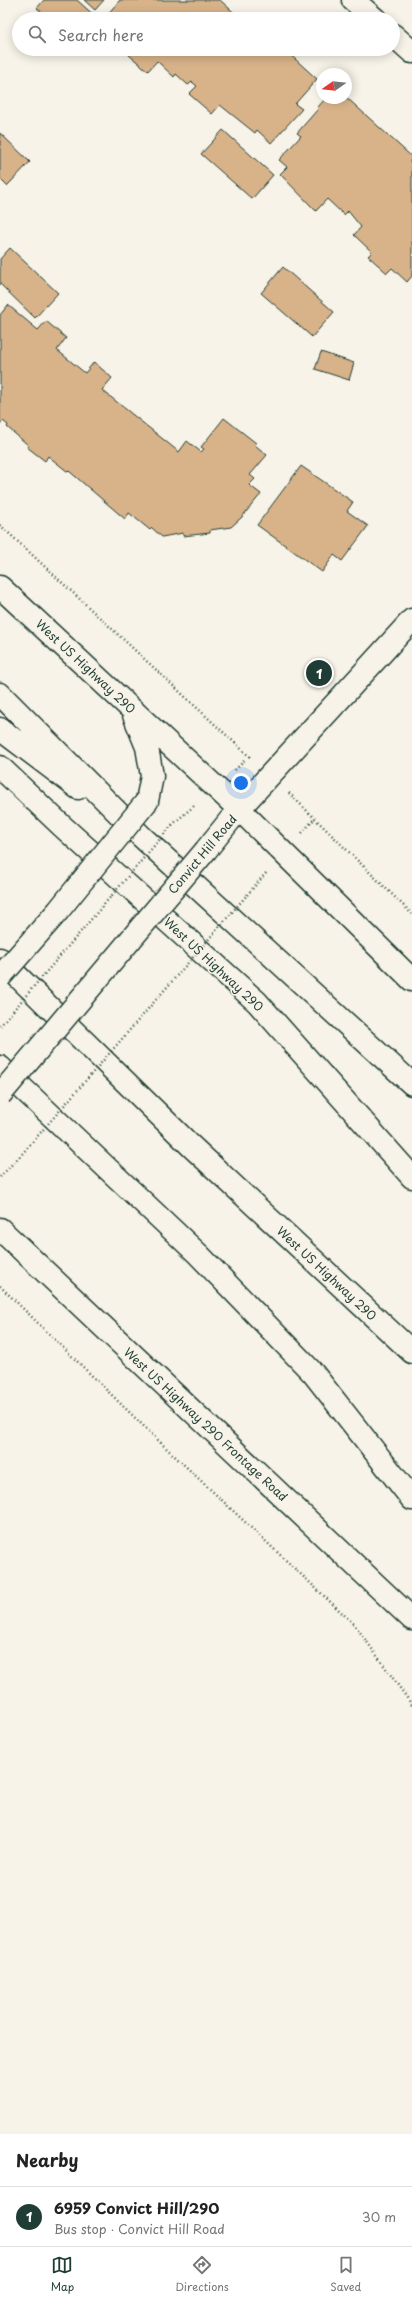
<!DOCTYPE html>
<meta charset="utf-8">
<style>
:root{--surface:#fff;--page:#f6f6f6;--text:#222;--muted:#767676;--line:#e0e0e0;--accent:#1f3d34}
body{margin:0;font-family:"Playpen Sans",sans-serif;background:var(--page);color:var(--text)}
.compass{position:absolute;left:316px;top:68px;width:36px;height:36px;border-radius:50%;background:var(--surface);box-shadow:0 2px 10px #0003;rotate:256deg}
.you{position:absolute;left:241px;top:783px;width:14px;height:14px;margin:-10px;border:3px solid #fff;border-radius:50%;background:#1a73e8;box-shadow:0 0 0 6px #1a73e833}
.badge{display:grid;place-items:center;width:26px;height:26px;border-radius:50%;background:var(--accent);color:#fff;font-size:13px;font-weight:700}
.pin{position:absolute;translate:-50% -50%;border:2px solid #fff;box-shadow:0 1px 4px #0006}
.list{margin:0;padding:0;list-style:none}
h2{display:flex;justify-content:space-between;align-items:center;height:52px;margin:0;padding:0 16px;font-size:17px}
h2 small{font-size:13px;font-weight:400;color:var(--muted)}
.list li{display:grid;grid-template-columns:26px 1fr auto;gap:12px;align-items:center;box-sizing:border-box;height:60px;padding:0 16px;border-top:1px solid var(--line)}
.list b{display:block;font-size:15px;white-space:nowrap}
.list p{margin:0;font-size:13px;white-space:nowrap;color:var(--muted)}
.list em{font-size:13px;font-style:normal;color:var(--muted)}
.icon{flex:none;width:22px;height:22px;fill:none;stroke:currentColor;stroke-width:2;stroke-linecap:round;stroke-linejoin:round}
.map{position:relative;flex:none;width:412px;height:2134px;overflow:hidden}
.search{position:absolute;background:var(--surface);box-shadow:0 2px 10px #0003;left:12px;right:12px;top:12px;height:44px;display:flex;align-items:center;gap:10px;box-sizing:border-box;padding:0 14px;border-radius:22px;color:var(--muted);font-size:15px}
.sheet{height:112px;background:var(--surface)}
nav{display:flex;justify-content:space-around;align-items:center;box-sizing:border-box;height:56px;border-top:1px solid var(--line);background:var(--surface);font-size:11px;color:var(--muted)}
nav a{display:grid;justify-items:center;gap:2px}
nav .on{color:var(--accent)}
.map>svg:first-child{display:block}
</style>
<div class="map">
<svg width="412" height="2134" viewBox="0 0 412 2134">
<rect width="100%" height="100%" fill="#f7f3e8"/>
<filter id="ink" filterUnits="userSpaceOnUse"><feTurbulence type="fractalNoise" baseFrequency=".025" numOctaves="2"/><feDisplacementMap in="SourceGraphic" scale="8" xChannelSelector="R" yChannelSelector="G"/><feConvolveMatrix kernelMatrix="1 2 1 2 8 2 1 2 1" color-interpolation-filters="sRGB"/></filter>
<g filter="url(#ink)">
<path fill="#d8b289" stroke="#1f3d34" d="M44 0H77L98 19H50L37 8Z
M84 0H104L95 10Z
M120 0H220L241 19H108L105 17Z
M134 49H284L317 79 295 104 302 109 271 143 257 130 255 133 220 105 212 114 189 94 197 86 192 82 188 85 176 74 174 77 157 61 148 71 129 55Z
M346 97 412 157 410 162 412 164V276L407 282 392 268 387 273 368 256 372 252 354 235 361 227 348 211 344 215 327 199 316 211 280 174 287 167 279 160 301 136 297 133 318 109 317 108 326 98Z
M223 130 273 175 252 199 201 154Z
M0 133 30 162 7 186 0 179Z
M10 248 58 293 35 318 0 284V259Z
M283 267 334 312 312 337 261 293Z
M8 305 38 330 46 321 66 338 57 350 85 373 94 362 112 378 102 390 179 452 187 441 201 452 204 449 201 447 224 418 256 443 255 445 267 455 250 475 255 479 249 485 261 494 241 518 231 527 210 530V533L183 536V533L162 537 152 528 150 530 129 513 125 519 69 471 68 472 48 456 45 461 27 447 28 445 7 427 8 425 3 421 0 425V315Z
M321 352 354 363 349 380 315 369Z
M301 466 353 502 347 511 368 526 342 561 334 555 322 572 257 525Z"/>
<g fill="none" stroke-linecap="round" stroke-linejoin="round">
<defs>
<path id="minor" d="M353 0 375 19
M393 35 412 52
M206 850 239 809 412 620"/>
<path id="major" d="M0 587 239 809 412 980
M134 715 147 747 152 776 147 801
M0 1229 412 1619"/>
<path id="highway" d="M0 694 142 837 412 1084
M0 729 78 788
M0 767 62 826 257 1002 412 1177
M0 959 191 1146 412 1352
M0 1067 198 1254 313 1373 412 1499"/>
</defs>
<use href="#minor" stroke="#1f3d34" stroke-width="25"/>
<use href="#major" stroke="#1f3d34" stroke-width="25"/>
<use href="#highway" stroke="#1f3d34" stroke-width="25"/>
<path stroke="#1f3d34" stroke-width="2.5" stroke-dasharray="1 3" stroke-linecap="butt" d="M0 525 250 757
M235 770 244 761
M289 793 412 914
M172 825 195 805
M302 833 315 818
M247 895 266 873
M0 1177 22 1154
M0 1286 165 1447 355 1625 412 1705"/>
<use href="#minor" stroke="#f7f3e8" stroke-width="22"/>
<use href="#major" stroke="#f7f3e8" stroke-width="22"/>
<use href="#highway" stroke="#f7f3e8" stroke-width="22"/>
<defs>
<path id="minor-bridge" d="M0 1095 206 850"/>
<path id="major-bridge" d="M0 977 58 911 147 801"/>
</defs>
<use href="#minor-bridge" stroke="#1f3d34" stroke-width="25" stroke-linecap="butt"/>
<use href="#major-bridge" stroke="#1f3d34" stroke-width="25" stroke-linecap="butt"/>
<path stroke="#1f3d34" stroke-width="2.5" stroke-dasharray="1 3" stroke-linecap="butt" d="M0 1026 172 825
M22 1154 247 895"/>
<use href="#minor-bridge" stroke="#f7f3e8" stroke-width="22"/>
<use href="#major-bridge" stroke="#f7f3e8" stroke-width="22"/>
</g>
</g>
<g text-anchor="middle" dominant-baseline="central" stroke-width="3" stroke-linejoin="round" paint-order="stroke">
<g font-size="12" fill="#1f3d34" stroke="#f7f3e8">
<text transform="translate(86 666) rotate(43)">West US Highway 290</text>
<text transform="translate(202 854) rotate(-50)">Convict Hill Road</text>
<text transform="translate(214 964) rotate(43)">West US Highway 290</text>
<text transform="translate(327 1273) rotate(43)">West US Highway 290</text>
<text transform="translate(206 1424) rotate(43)">West US Highway 290 Frontage Road</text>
</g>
</g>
</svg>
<svg class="compass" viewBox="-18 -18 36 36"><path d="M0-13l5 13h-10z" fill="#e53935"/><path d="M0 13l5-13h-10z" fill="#767676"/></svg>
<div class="you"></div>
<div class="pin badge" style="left:319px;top:673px">1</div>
<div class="search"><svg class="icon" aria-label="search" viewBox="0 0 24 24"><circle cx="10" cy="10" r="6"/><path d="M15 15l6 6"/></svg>Search here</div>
</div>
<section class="sheet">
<h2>Nearby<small></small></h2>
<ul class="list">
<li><span class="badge">1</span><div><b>6959 Convict Hill/290</b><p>Bus stop · Convict Hill Road</p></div><em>30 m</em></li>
</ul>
</section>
<nav>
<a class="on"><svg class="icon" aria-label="map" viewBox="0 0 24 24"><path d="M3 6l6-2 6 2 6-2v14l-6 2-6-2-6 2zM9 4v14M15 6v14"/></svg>Map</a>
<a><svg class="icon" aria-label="directions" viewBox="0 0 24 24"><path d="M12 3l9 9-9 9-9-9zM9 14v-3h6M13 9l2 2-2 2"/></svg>Directions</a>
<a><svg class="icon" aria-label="saved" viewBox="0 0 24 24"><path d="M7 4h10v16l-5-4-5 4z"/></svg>Saved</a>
</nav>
